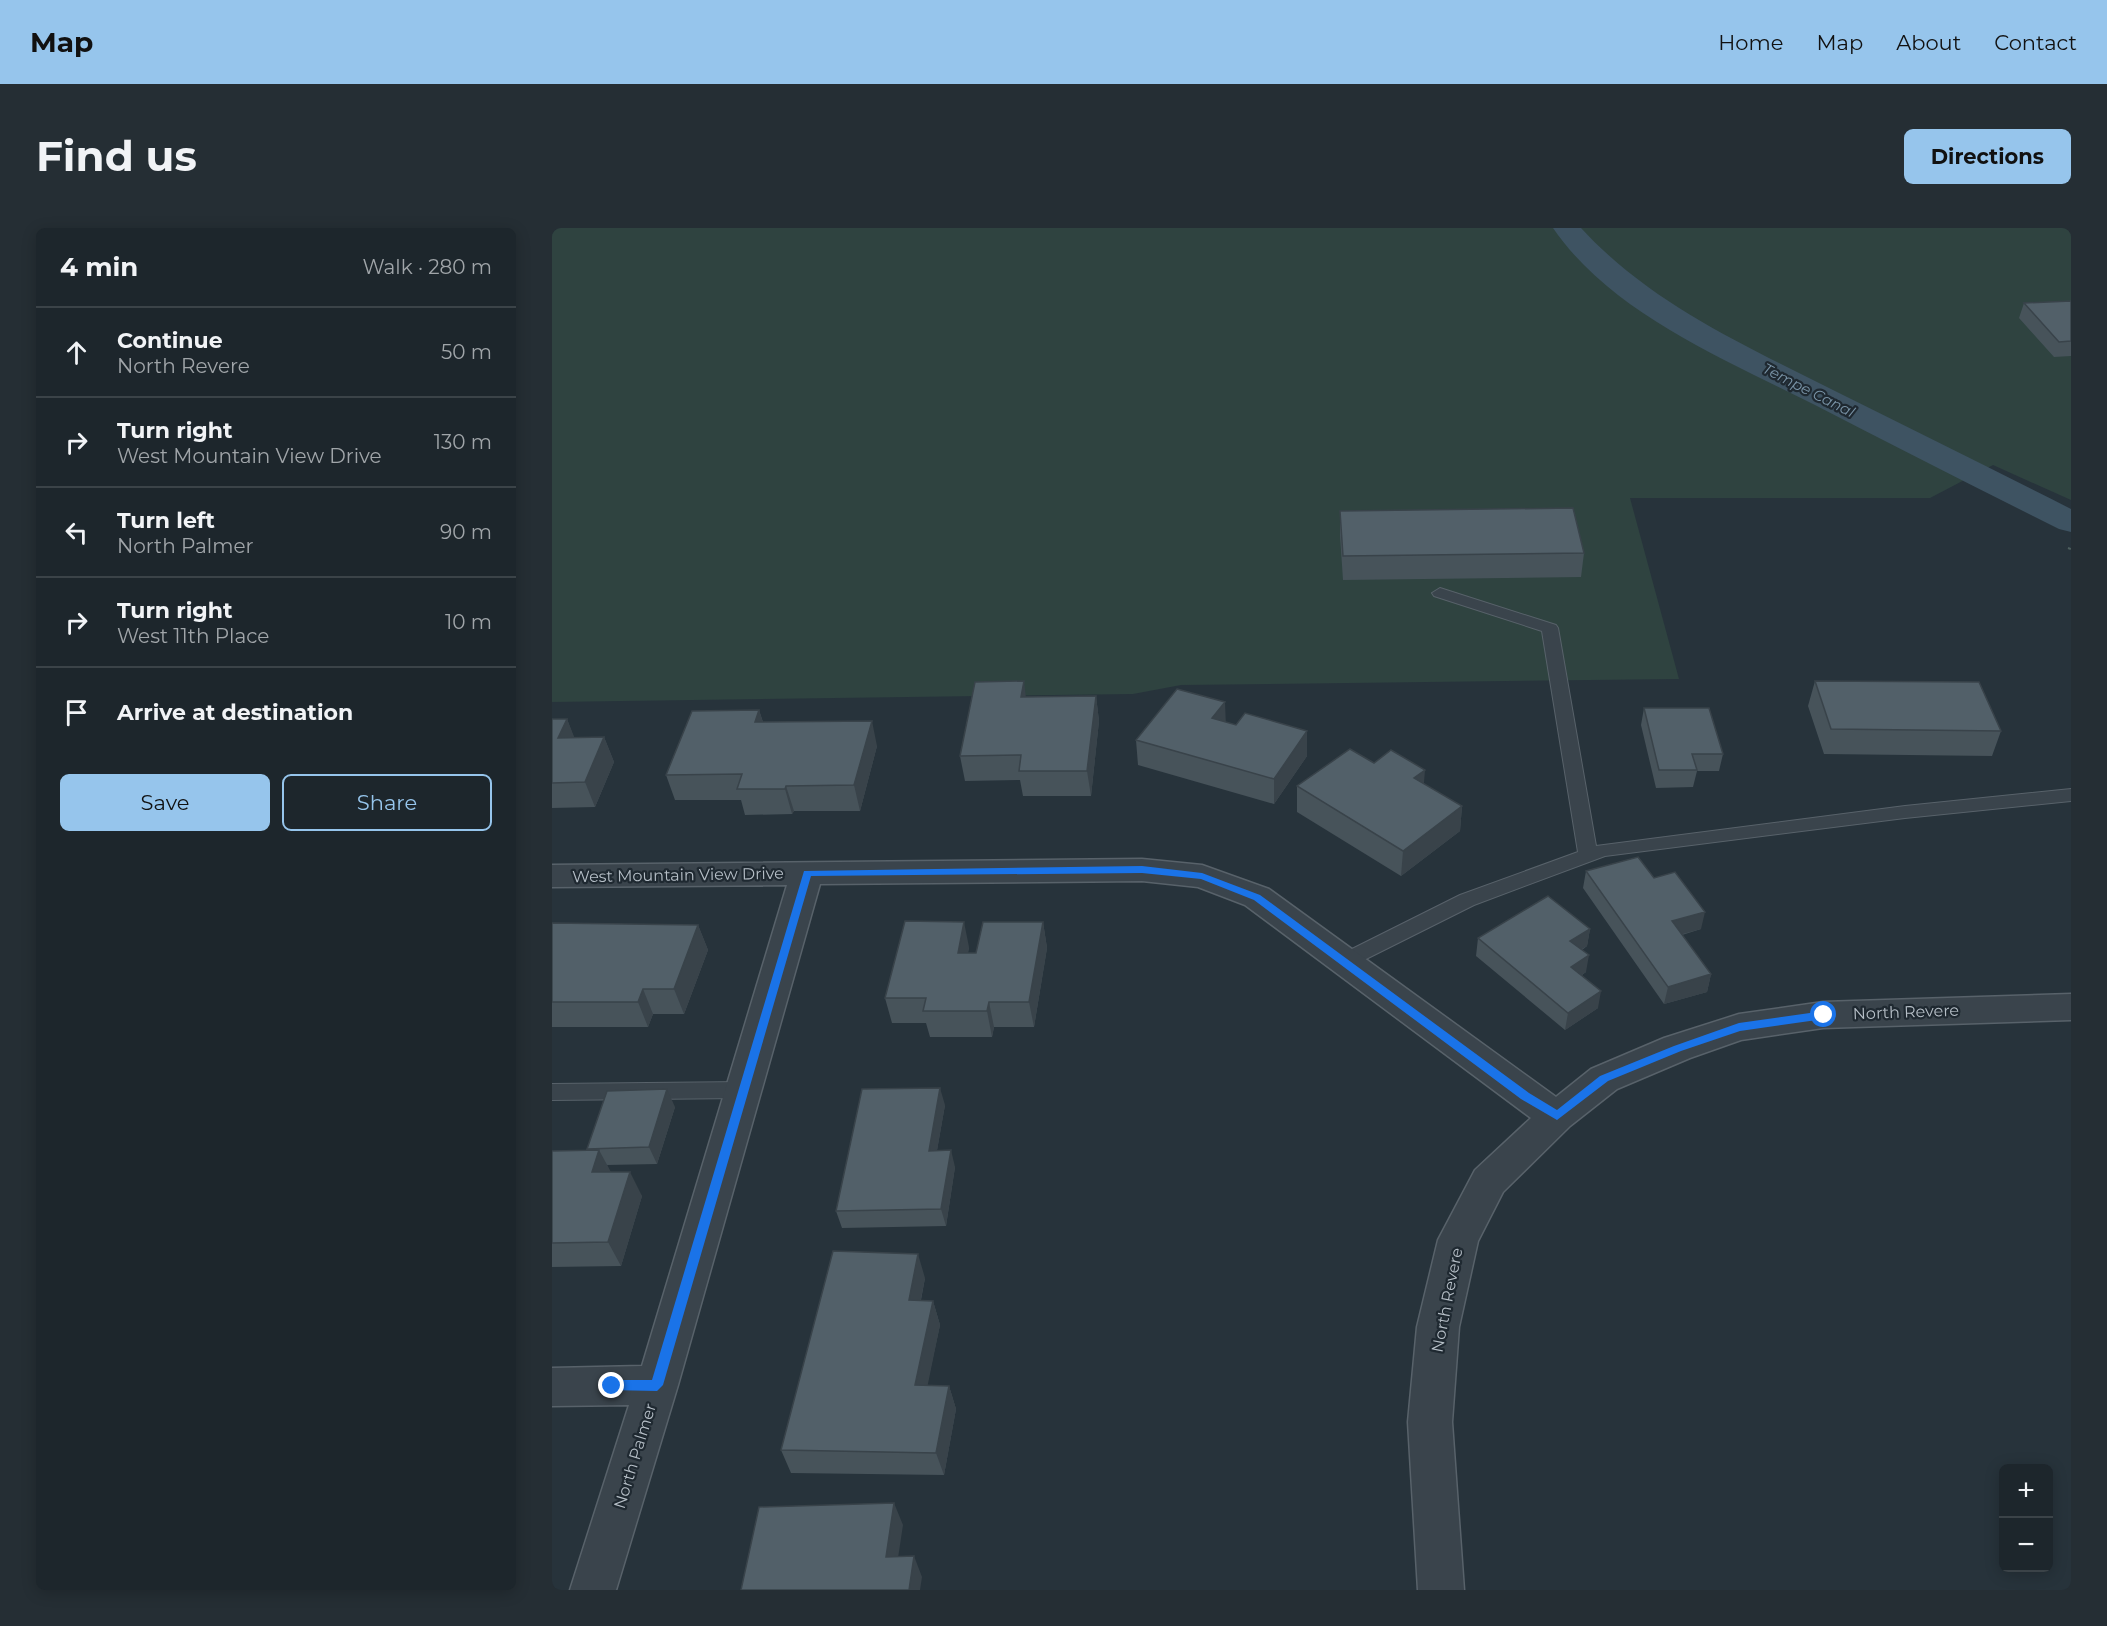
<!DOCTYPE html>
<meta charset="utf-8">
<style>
:root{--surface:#1d262c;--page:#252e34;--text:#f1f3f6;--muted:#a0a5a9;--line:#3b4348;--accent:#96c5ec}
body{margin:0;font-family:Montserrat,sans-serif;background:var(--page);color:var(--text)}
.controls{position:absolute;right:18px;bottom:18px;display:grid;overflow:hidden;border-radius:9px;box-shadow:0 3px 15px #0003}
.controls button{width:54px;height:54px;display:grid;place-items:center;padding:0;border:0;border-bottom:2px solid var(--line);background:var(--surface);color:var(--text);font:30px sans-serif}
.stop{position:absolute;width:18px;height:18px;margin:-14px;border:4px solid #1a73e8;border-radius:50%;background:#fff}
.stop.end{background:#1a73e8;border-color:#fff;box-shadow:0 2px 6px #0008}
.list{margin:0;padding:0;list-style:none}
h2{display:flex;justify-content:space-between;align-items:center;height:78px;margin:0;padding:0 24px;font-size:26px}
h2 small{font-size:20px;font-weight:400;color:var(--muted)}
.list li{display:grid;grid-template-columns:39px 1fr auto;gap:18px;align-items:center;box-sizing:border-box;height:90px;padding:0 24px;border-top:2px solid var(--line)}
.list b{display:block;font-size:22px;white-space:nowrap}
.list p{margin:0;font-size:20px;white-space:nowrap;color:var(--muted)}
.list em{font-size:20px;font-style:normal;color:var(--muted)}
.actions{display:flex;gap:12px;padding:18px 24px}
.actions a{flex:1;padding:14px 0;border:2px solid var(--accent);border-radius:9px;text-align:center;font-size:21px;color:var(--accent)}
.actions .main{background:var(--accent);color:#111}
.icon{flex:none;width:33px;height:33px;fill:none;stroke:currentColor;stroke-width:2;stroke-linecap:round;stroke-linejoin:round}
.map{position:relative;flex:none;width:1519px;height:1362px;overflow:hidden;border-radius:9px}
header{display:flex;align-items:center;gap:36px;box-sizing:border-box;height:84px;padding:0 30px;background:var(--accent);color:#111}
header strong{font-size:28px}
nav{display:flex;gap:33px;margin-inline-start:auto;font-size:21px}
.intro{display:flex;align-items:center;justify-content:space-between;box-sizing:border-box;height:144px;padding:0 36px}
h1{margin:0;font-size:42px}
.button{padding:15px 27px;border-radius:9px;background:var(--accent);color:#111;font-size:21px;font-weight:700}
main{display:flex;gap:36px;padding:0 36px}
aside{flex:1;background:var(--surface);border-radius:9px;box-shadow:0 3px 15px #0003}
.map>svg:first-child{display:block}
</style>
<header>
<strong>Map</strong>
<nav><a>Home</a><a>Map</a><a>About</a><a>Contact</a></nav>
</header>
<div class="intro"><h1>Find us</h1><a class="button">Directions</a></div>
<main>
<aside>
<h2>4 min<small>Walk · 280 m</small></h2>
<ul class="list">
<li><svg class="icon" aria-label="ahead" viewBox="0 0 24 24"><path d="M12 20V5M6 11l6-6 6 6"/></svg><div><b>Continue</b><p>North Revere</p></div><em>50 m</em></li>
<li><svg class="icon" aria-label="right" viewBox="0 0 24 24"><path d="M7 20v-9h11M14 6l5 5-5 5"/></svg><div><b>Turn right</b><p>West Mountain View Drive</p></div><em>130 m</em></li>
<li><svg class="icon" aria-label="left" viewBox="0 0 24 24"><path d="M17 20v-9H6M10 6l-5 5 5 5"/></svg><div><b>Turn left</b><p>North Palmer</p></div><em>90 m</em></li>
<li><svg class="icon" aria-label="right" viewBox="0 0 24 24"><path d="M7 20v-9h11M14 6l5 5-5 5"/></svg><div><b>Turn right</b><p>West 11th Place</p></div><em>10 m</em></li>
<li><svg class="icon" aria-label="arrive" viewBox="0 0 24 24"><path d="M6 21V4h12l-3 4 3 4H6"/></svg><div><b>Arrive at destination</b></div></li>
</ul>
<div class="actions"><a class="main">Save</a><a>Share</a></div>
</aside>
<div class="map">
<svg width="1519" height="1362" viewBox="0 0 1519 1362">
<rect width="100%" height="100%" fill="#27333b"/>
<path fill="#2f4340" d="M0 0H1519V272L1441 237 1378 270H1078L1127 451 629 457 581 466 0 474Z"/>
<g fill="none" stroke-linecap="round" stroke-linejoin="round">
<path fill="#3e5362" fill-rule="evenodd" d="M1001 0H1029C1099 76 1192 117 1283 163 1362 202 1440 241 1519 281V304L1507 301C1425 260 1344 219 1263 177 1174 132 1059 85 1001 0Z"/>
<defs>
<path id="service" d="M888 360 1004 397 1006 400 1044 618 1353 578 1519 561V573L1353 590 1053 628 922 677 800 738 793 740 786 738 783 733 786 728 908 667 1026 624 990 403 882 368 880 365Z
M191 854 199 856 202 862 199 868 191 870 0 872V856Z"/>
<path id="minor" d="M590 631 650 637 717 661 1004 869 1039 841 1112 810 1187 786 1271 774 1519 766V792L1271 800 1189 812 1138 830 1065 861 1018 898 951 964 926 1013 907 1099 900 1194 912 1362H866L856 1194 865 1099 886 1012 923 942 979 890 693 677 646 659 590 653 268 656 126 1157 64 1362H18L77 1177 0 1178V1140L90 1138 235 657 0 659V637Z"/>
</defs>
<use href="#service" stroke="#58626a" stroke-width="2"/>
<use href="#minor" stroke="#58626a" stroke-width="3"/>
<path stroke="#4e605f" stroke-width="2" stroke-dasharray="3 3" stroke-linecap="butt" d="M1516 320 1519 321"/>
<use href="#service" fill="#3a444c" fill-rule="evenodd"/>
<use href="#minor" fill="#3a444c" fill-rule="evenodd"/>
</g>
<path fill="#47535a" d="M1519 73V128L1502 129 1467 90 1472 75Z
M788 283 1032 325 1029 349 791 352 788 307Z
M1263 453 1449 503 1440 528 1272 526 1256 478Z
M544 468 547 493 539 568H471L468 552 413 553 408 528 474 469Z
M1092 480 1171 526 1167 543H1145L1141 559 1104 560 1089 497Z
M207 482 211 494 325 518 308 583H242L240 586 193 587 189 572H123L114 547Z
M0 491H15L22 510 52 509 62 534 43 579 0 580Z
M674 494 684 497 755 503V528L722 576 586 537 584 512Z
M822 535 872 556 910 578 908 603 849 648 745 584V558Z
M1034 643 1102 650 1149 701 1130 707 1159 746 1155 764 1112 776 1031 660Z
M491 694 495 720 482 799H442L440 809H378L374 795H340L333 770 417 719 416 725H424Z
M0 695 146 697 156 722 132 786H101L96 799H0Z
M1038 701 1035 718 1030 722 1034 744 1030 747 1046 780 1013 802 924 728 926 710Z
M393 877 385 922 403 939 394 998 290 1000 284 983Z
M123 879 105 936 55 937 58 944 90 968 69 1038 0 1039V923L36 922 35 921Z
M373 1050 369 1072 381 1073 388 1097 375 1157 397 1158 404 1181 392 1247 239 1245 229 1222Z"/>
<path fill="#39434a" d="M472 453 475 478 469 469Z
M544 468 547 493 539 568 535 543Z
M673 474 674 499 660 490Z
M207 482 215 507 203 494Z
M15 491 25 516 6 510Z
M320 493 325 518 308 583 302 557Z
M755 503V528L722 576V551Z
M52 509 62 534 43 579 33 554Z
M873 542 871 567 862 550Z
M234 558 242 583 240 586 233 561Z
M910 578 908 603 849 648 851 623Z
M1153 684 1149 701 1116 710 1120 693Z
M412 694 417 719 411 750 406 725Z
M491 694 495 720 482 799 477 774Z
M146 697 156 722 132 786 122 761Z
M1038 701 1035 718 1015 730 1018 713Z
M1037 727 1034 744 1016 756 1019 739Z
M1159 746 1155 764 1112 776 1116 759Z
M91 761 101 786 96 799 86 774Z
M1049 763 1046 780 1013 802 1016 785Z
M437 774 442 799 440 809 435 783Z
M388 860 393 877 382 940 377 923Z
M115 861 123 879 105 936 97 919Z
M47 922 60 946 40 944Z
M399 922 403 939 394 998 389 981Z
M78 944 90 968 69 1038 56 1014Z
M366 1026 373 1050 364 1096 357 1072Z
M381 1073 388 1097 371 1180 363 1157Z
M397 1158 404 1181 392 1247 384 1225Z
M342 1275 351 1297 343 1350 334 1329Z
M362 1328 370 1349 368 1362H357Z"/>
<path fill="#526069" stroke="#39434a" stroke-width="1.5" d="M1519 73V113L1507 114 1472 75Z
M1021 280 1032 325 791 328 788 283Z
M472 453 469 469 544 468 535 543H467L469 527 408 528 423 454Z
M1263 453 1427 454 1449 503 1279 501Z
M625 461 673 474 660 490 684 497 693 485 755 503 722 551 584 512Z
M1092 480H1157L1171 526H1140L1145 542H1107Z
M207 482 203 494 320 493 302 557 234 558 233 561H185L190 546 114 547 140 483Z
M0 491H15L6 510 52 509 33 554 0 555Z
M798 521 822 535 839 522 873 542 862 550 910 578 851 623 745 558Z
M1086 629 1102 650 1123 644 1153 684 1120 693 1159 746 1116 759 1034 643Z
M996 668 1038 701 1018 713 1037 727 1019 739 1049 763 1016 785 926 710Z
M353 693 412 694 406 725H424L431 694H491L477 774H437L435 783H371L374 770H333Z
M0 695 146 697 122 761H91L86 774H0Z
M388 860 377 923 399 922 389 981 284 983 310 861Z
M115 861 97 919 35 921 55 863Z
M47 922 40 944H78L56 1014 0 1015V923Z
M281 1023 366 1026 357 1072 381 1073 363 1157 397 1158 384 1225 229 1222Z
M342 1275 334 1329 362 1328 357 1362H189L207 1279Z"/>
<path fill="#1a73e8" d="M590 638 650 645 708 667 977 865 1005 882 1048 848 1122 818 1187 795 1272 783 1277 787 1272 791 1188 803 1129 823 1056 853 1005 892 969 871 702 672 649 651 590 645 259 648 111 1157 105 1163 56 1162 54 1158 56 1154 60 1152H100L252 643Z"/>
<g text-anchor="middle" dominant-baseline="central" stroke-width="4.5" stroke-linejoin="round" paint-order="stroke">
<g font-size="15" font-style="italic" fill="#7a94a7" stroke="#1f2931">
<text transform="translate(1257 162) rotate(27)">Tempe Canal</text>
</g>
<g font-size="16" fill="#b6bfc7" stroke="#1f2931">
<text transform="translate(126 647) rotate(-1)">West Mountain View Drive</text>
<text transform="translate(1354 784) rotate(-2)">North Revere</text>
<text transform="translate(895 1072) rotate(-79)">North Revere</text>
<text transform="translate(83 1228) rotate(-73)">North Palmer</text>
</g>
</g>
</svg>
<div class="controls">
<button>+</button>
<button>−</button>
</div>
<div class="stop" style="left:1272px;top:787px"></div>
<div class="stop end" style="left:60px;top:1158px"></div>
</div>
</main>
